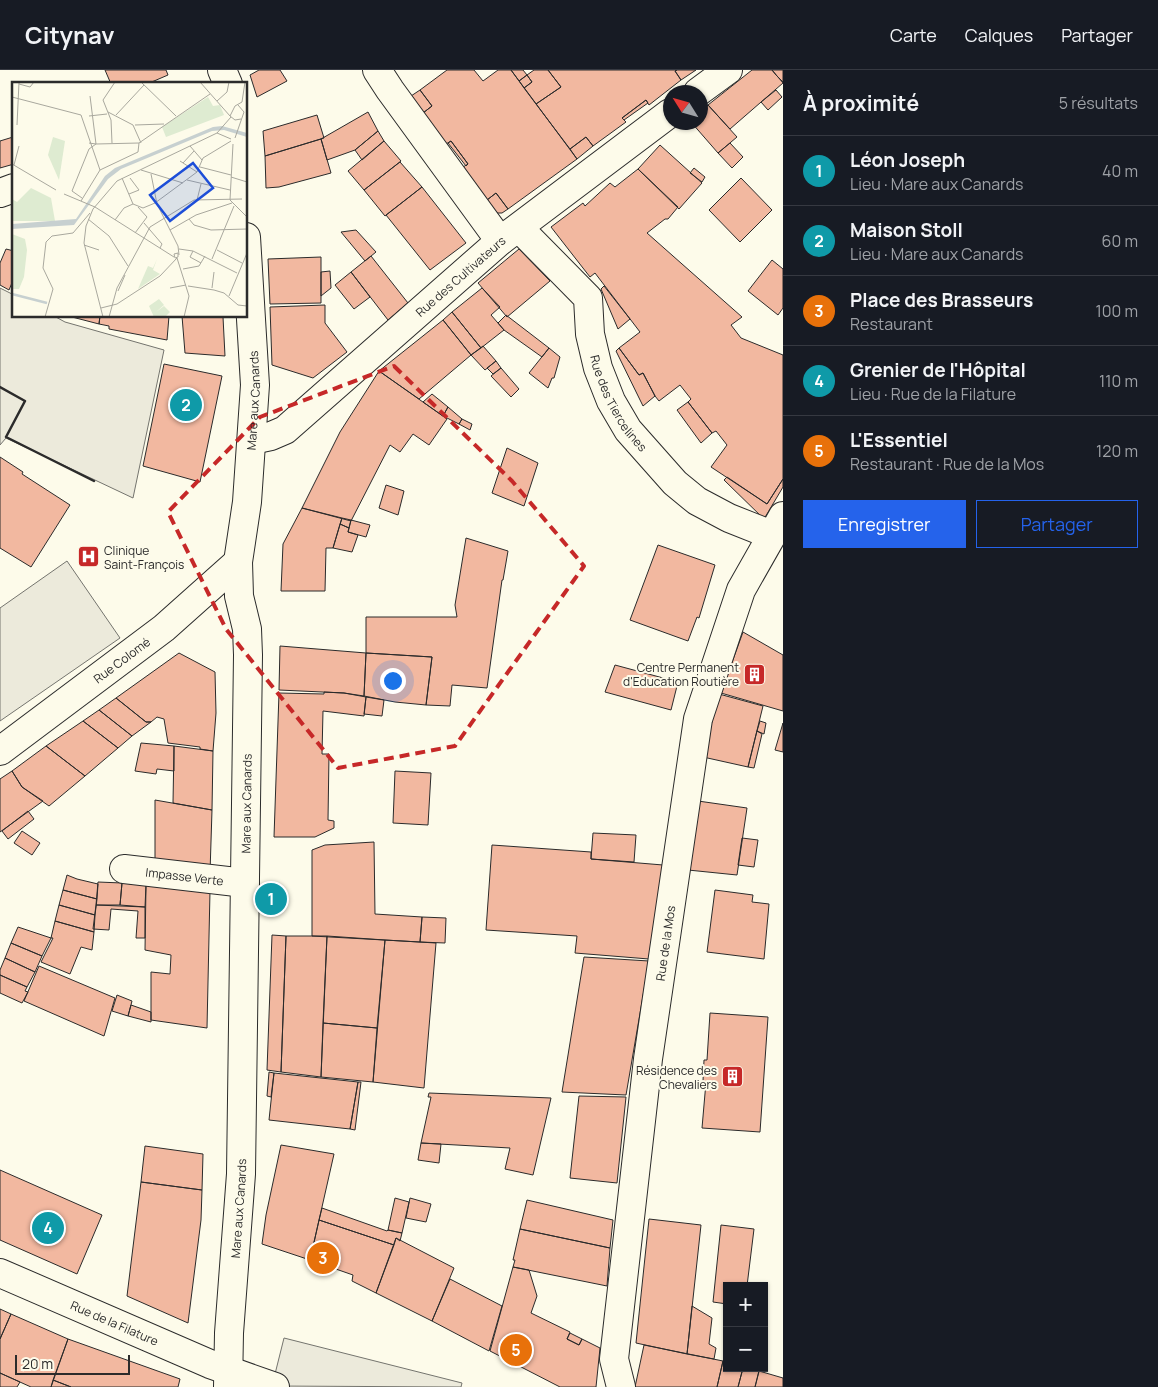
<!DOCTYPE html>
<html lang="fr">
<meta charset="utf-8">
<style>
:root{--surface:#171b24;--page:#20242c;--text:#f1f3f6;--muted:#9ea1a6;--line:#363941;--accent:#2563eb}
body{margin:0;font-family:Manrope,sans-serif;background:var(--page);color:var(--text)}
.controls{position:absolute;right:15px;bottom:15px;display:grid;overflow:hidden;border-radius:0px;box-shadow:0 1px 4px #0004}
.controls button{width:45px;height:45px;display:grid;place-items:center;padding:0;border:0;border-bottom:1px solid var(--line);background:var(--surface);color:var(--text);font:25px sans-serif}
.compass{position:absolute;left:663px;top:15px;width:45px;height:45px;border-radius:50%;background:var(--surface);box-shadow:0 1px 4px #0004;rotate:307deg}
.scale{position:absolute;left:15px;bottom:12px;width:115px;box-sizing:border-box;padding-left:5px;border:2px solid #2b2b2b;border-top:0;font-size:14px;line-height:18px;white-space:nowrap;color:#2b2b2b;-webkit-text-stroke:4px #fdfbea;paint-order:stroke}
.you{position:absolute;left:392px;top:610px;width:18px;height:18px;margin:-12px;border:4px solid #fff;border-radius:50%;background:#1a73e8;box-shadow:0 0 0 8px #1a73e833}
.badge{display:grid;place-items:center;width:32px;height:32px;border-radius:50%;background:var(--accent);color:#fff;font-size:16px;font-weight:700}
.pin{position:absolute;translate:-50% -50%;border:2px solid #fff;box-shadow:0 1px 5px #0006}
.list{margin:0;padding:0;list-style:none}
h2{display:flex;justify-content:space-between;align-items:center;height:65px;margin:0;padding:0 20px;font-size:21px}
h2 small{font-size:16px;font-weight:400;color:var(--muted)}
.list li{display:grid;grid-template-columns:32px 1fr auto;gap:15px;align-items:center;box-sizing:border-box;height:70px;padding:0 20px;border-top:1px solid var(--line)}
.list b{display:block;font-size:19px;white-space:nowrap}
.list p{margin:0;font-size:16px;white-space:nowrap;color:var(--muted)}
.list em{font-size:16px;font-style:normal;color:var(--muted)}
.actions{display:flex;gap:10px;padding:15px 20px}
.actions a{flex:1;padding:11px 0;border:1px solid var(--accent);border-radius:0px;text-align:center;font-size:18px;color:var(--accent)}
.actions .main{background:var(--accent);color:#fff}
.map{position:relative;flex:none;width:783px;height:1317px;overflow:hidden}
header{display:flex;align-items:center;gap:30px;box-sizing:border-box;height:70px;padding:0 25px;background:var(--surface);border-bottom:1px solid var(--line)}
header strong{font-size:24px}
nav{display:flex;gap:28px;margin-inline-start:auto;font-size:18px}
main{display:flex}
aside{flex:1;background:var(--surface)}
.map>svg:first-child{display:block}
</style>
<header>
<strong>Citynav</strong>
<nav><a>Carte</a><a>Calques</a><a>Partager</a></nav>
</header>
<main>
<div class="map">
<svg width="783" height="1317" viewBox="0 0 783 1317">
<rect width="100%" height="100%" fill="#fdfbea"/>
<path fill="#eceadb" stroke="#74746e" d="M0 218 14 225V246H54L65 252 164 280 133 428 6 368 0 375Z
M67 491 120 568 0 651V538Z
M284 1268 462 1313 461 1317 272 1316Z"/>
<path fill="#f2b8a0" stroke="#2b2b2b" d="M105 0H166L168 5 147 14H111Z
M259 0H280L287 11 257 27 250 5Z
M447 0H474L483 11 498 0H511L577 89 508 139 496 123 487 130 463 97 468 94 451 71 446 74 423 43 432 36 420 20Z
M511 0H523L527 5 519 11Z
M534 0H548L561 17 536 34 524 18 532 12 527 5Z
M548 0H677L675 1 681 10 649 35 646 30 622 48 626 52 593 76 586 67 570 79 536 34 561 17Z
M677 0H696L681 10 675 1Z
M752 0H772L783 13 730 59 708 35Z
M772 0H783V12L776 5Z
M527 5 532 12 524 18 519 11Z
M420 20 432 36 423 43 411 26Z
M776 20 782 27 768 40 761 32Z
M646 30 648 33 624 50 622 48Z
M708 35 737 67 718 83 691 52H700V41Z
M368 42 378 61 355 80 327 90 321 69Z
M317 45 324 68 265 86 263 61Z
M378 61 384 71 362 90 355 80Z
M13 67 14 94 0 98V71Z
M586 67 593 76 577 89 570 79Z
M321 69 331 103 279 117 266 118 265 86Z
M384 71 401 91 364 120 348 101Z
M451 71 468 94 466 96 448 73Z
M730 73 743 87 732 98 718 83Z
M660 75 702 113 679 139 638 99Z
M400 92 422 117 385 146 364 120Z
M694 98 705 107 702 112 690 103Z
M638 99 678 137 668 149H665L647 163 742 247 731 255 741 268 783 285V409L767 434 711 397 727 375 716 361 712 363 688 332 691 329 680 315 659 331 655 326 643 303 639 305 619 278 640 262 595 203 590 207 551 157 583 133 585 136 610 113 615 117Z
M741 108 772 140 740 172 709 140Z
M422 117 466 173 430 200 386 145Z
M496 123 508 139 502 143H497L487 130Z
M356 160 376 182 365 191 341 162Z
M6 179 14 181V208L9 220 0 215V193Z
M519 179 550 211 507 247 478 213Z
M371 186 408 233 388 250 351 202Z
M321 187V233L270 234 268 189Z
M772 190 783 199V238L778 245 748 221Z
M330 201 331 218 321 226V202Z
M351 202 370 227 354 239 335 215Z
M604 216 630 249 618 259 601 219Z
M482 218 500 237 491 245 504 260 481 278 452 242Z
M325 235V253L347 282 313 308 272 295 270 237Z
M452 242 481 278 471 285 443 250Z
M506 245 549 278 542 287 504 260 498 253Z
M73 246H100L99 254 72 247Z
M100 246H169L167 270 109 259V256L99 254Z
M182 246 223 247 225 286 185 283Z
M443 250 471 285 419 329 379 301Z
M483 276 496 291 485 300 471 285Z
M549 278 560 287 554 308H552L548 318 529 303Z
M619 278 639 305 643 303 655 326 643 336 616 281Z
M496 291 501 298 493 304 487 298Z
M164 294 222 306 200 412 143 396Z
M501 298 519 319 511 327 491 306Z
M379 301 447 349 429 375 413 364 400 382 390 375 351 451 302 438 340 362Z
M432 324 448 337 443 346 423 332Z
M688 332 712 363 701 373 677 340Z
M448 337 462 349 459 354 443 346Z
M462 349 472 354 470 360 459 354Z
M507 378 538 393 524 436 492 423Z
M0 387 23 402 22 404 70 435 31 497 0 478Z
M727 407 767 434 783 409V417L764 449 724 410Z
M386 415 404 421 398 445 379 438Z
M302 438 342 448 333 478H326L325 521H281L283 474Z
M342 448 351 450 349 458 340 454Z
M351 450 370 455 366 467 348 462Z
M340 454 349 458 348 462 358 465 352 482 333 478Z
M466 468 508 481 503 510H502L487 618 452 615 450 636 426 635 432 587 366 583V547H457L455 535Z
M658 475 715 495 699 548 697 547 688 571 630 550Z
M743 562 783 585V641L721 623Z
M280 576 366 583 364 626 344 623 279 620Z
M179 583 215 602 216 643 213 681 200 679V677L168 673 164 649 157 647 151 652H146L116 628Z
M366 583 432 587 426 635 395 632 364 626Z
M615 595 678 612 671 640 605 622Z
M324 622 344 623 366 627 364 646 323 641 322 684H329L328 750 334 751V758L315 767H274L279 623 324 624Z
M719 624 763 636 748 697 703 687Z
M366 627 384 630 382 646 364 644Z
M116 628 146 652H151L132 666 99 640Z
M99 640 132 666 118 678 83 651Z
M83 651 118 678 85 706 46 676Z
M760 651 766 653 764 664 757 661Z
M783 653V682L775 680Z
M757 661 762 664 754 698 748 697Z
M141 673 174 676V701L157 699 156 704 135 701Z
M46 676 85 706 49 736 22 717 12 701Z
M174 676 213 681 212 740 173 733Z
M12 701 22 717 43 731 0 762V709Z
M395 701 431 703 428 755 393 753Z
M155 730 212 740 210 803 155 797Z
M698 731 747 738 737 805 688 800Z
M28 741 34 749 8 769 2 761Z
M22 761 40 773 32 785 14 773Z
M593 763 636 765 634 792 591 789Z
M742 768 758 770 754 797 738 795Z
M374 772 375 844 422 847 420 872 312 866V780L325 775Z
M492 775 591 782V789L663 795 649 889 575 883 577 866 486 860Z
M67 805 77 809 98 814 97 829 63 820Z
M98 812 122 813 120 835H96Z
M122 813 146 815 145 837 120 835Z
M146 815 210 821 207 958 151 950V902L170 904 171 885 145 880Z
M63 820 97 829 95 845 59 835Z
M715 820 753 825 752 832 769 834 764 889 707 882Z
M59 835 95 845 94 862 55 851Z
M96 835 145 837V868H136L138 841 111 839 109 860 93 859Z
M422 847 446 848 445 873 420 872Z
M55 851 94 862 92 880 81 877 70 904 41 892 53 868H51Z
M18 857 51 868 42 886 11 873Z
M272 865 286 866 281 1002 267 1000Z
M286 866H327L321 1007 281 1002Z
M327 866 385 870 377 958 323 953Z
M385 870 436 873 424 1018 373 1012Z
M11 873 42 886 35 902 5 888Z
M584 887 649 891 626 1025 562 1022Z
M5 888 35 902 27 917 0 905V900Z
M39 896 115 928 104 966 24 931Z
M0 905 27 917 25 921 28 922 22 933 0 923Z
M117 925 132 931 128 946 112 941Z
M131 935 151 942V952L128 946Z
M710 943 768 947 760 1062 702 1058 706 1012 703 1011 704 990H707Z
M323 953 377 958 373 1012 321 1007Z
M269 1002 274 1003 271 1027 267 1026Z
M274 1003 358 1012 350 1059 269 1050Z
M358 1012H361L355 1060 350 1059Z
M429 1023 551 1028 533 1105 505 1099 510 1078 421 1073 431 1027H428Z
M579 1026 626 1027 617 1113 570 1108Z
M421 1073 441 1074 439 1093 418 1090Z
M281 1075 334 1084 310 1190 262 1174 266 1145Z
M145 1076 203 1084 202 1120 141 1112Z
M0 1100 102 1145 77 1204 0 1170Z
M141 1112 202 1120 201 1150 188 1253 127 1226Z
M395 1128 409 1132 402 1163 388 1160Z
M410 1128 431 1134 426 1152 406 1148Z
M527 1130 613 1150 610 1178 520 1159Z
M322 1138 387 1161 388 1160 402 1163 400 1171 396 1168 394 1175 319 1150Z
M649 1149 701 1155 687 1284 636 1273Z
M319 1150 394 1175 376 1223 352 1211 353 1205 310 1190Z
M721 1155 754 1159 747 1216H727V1234L713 1232Z
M520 1159 610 1178 607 1216 513 1197 515 1190H513Z
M396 1168 454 1198 432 1251 376 1223Z
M513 1197 529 1200 537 1226 531 1243 570 1262 567 1269 579 1275 582 1269 600 1278 596 1317H560L490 1281Z
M450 1209 502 1236 489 1281 432 1251Z
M692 1236 712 1248 709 1274 716 1278 714 1289 687 1284Z
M0 1239 11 1244 0 1269Z
M11 1244 68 1269 51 1317H31L0 1303V1269Z
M570 1263 582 1269 579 1275 567 1269Z
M68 1269 180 1309 178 1317H71L53 1310Z
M644 1275 723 1291 717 1317H635Z
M723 1291 727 1292V1298H743L738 1317H717Z
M743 1298 759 1301 755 1317H738Z
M759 1301 783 1308V1317H755Z
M0 1303 20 1312 17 1317H0Z
M53 1310 71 1317H51Z"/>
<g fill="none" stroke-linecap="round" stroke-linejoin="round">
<defs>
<g id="minor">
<path d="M222 0 228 14"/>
<path d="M377 0 390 20 500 171"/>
<path d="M698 22 728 0"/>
<path d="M0 123 14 118"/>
<path id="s1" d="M519 158 588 228 590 264 598 298 611 331 628 360 675 413 697 431 729 448 772 465"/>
<path id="s2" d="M252 370 271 366 285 360 500 171 670 43"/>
<path id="s3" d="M0 681 164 558 238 492"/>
<path id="s4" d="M124 799 245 813"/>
<path id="s5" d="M0 1203 210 1294 275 1317"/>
<path id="s6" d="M228 1317 229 1263 241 1104 248 585 247 559 239 526 238 492 247 432 255 315 246 167"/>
<path id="s7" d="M621 1317 614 1289 648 989 698 649 741 520 783 446"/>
</g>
</defs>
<use href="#minor" stroke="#2b2b2b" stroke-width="30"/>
<use href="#minor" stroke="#fdfbea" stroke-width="28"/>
<path stroke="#2b2b2b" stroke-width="2.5" d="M0 317 25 331 6 367 94 411"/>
</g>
<path fill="none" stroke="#c62828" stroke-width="4" stroke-dasharray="10 6" stroke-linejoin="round" d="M394 296 512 411 584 496 455 676 338 698 226 559 168 442 260 347Z"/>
<defs>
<symbol id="hospital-square" viewBox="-11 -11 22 22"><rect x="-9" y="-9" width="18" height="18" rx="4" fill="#c62828" stroke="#fdfbea"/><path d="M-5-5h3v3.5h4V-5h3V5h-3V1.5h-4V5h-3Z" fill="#fff"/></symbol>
<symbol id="building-square" viewBox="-11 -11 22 22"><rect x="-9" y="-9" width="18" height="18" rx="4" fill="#c62828" stroke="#fdfbea"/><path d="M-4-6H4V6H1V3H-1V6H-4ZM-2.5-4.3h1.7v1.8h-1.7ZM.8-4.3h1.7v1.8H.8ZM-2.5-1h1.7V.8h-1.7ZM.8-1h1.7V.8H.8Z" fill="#fff"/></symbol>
</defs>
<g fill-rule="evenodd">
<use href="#hospital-square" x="76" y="474" width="25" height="25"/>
<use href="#building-square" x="742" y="592" width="25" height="25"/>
<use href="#building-square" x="720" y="994" width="25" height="25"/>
</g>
<g text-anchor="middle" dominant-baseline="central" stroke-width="4" stroke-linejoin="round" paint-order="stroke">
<g font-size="12" fill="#2b2b2b" stroke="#fdfbea">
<text stroke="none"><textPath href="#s2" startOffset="268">Rue des Cultivateurs</textPath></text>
<text stroke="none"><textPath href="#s6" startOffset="989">Mare aux Canards</textPath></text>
<text stroke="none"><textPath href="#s1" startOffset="210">Rue des Tiercelines</textPath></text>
<text stroke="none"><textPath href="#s3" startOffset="152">Rue Colomé</textPath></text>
<text stroke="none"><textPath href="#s6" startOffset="584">Mare aux Canards</textPath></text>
<text stroke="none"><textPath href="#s4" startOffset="61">Impasse Verte</textPath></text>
<text stroke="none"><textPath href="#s7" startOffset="448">Rue de la Mos</textPath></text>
<text stroke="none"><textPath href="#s6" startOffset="179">Mare aux Canards</textPath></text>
<text stroke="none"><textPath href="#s5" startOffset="125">Rue de la Filature</textPath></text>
</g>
<g font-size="12" fill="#2b2b2b" stroke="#fdfbea" text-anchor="end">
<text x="104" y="480" text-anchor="start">Clinique<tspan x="104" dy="14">Saint-François</tspan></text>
<text x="739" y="597">Centre Permanent<tspan x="739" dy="14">d'Education Routière</tspan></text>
<text x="717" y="1000">Résidence des<tspan x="717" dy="14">Chevaliers</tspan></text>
</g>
</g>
<g transform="translate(12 12)">
<rect width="235" height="235" fill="#fdfbea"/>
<path d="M196 15 201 24 208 23 212 33 154 55 150 45ZM41 55 53 59 47 98 36 73ZM19 106 39 116 43 139H0V117L5 120ZM0 152 13 157 15 168 12 195 7 207H0ZM145 177 141 188 148 192 126 207 136 184 141 186ZM147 217 152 223 144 230 152 224 158 230 154 234 142 235 137 224Z" fill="#deebd1"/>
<path d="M210 44 235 51V55L212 48 200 49 109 87 96 97 62 143 0 147V142L64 137 93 94 103 86 201 45Z" fill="#c7d0d0"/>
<path fill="none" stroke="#c7d0d0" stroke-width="2.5" d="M0 212 35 221"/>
<path fill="none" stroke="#a9a89e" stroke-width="1" d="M129 0 164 34M188 0 218 34M7 2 18 5 22 0M78 14 84 62 127 61 198 12M0 15 69 33 88 88M205 19 215 10 217 0M230 20 233 0M96 30 121 43 129 61M104 33 132 3M77 34 95 32M229 37 223 38 218 34 223 24 230 20M5 43 7 0M123 43 152 42M205 51 219 57M223 56 232 30 226 23M100 61 99 38 91 18 103 0M221 62 218 118 235 135M178 64 190 78M168 79 185 90M171 81 182 69M0 82 44 108M2 83 7 64M188 85 219 93M129 88 171 101M139 92 145 122 166 164 167 173M219 95 235 100M110 96 121 122M175 98 218 108M52 112 83 125M117 112 127 108 118 96M70 116 60 109 77 67 84 62 77 61M185 118 189 102M69 119 88 88 126 70 127 61M121 122 131 126 143 121 185 90 191 76 219 59M83 125 162 175M76 137 97 154 116 184M177 137 182 143 199 148 235 147M103 138 112 126 121 122M132 141 150 162 148 166M158 148 184 133 220 121M123 151 135 135 126 125M72 163 87 168M167 167 181 169 225 191M205 168 230 181M181 169 178 175 189 181M162 172 166 171V175L163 176ZM165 176 177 214 172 235M200 177 222 124M171 187 187 184 193 174M176 204 202 208 212 211 226 223 235 224M158 206 174 203M200 206 202 190M106 209 113 193M217 214 235 171M89 226 105 222 148 194 165 176M33 235 41 207 31 186 34 160 40 154 61 151 78 131M91 235 72 161 74 144 81 127 105 99 205 51 219 35M97 235 105 206 138 145 182 118 230 117"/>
<path fill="#1d4ed8" fill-opacity="0.15" stroke="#1d4ed8" stroke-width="2.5" d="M181 81 201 106 158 139 138 113Z"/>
<rect width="235" height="235" fill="none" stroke="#2b2b2b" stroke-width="2.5"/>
</g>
</svg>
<div class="controls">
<button>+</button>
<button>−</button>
</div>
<svg class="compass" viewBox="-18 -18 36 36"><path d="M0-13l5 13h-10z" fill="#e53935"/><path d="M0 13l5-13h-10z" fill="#9ea1a6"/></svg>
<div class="scale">20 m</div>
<div class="you"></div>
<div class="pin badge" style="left:271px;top:829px;background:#0f9aa8">1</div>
<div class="pin badge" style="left:186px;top:335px;background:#0f9aa8">2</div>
<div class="pin badge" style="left:323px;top:1188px;background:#e8710a">3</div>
<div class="pin badge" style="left:48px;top:1158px;background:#0f9aa8">4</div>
<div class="pin badge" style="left:516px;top:1280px;background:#e8710a">5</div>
</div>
<aside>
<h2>À proximité<small>5 résultats</small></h2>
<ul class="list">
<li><span class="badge" style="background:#0f9aa8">1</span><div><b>Léon Joseph</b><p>Lieu · Mare aux Canards</p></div><em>40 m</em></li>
<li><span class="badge" style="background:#0f9aa8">2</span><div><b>Maison Stoll</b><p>Lieu · Mare aux Canards</p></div><em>60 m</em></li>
<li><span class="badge" style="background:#e8710a">3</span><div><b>Place des Brasseurs</b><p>Restaurant</p></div><em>100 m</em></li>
<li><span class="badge" style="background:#0f9aa8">4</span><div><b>Grenier de l'Hôpital</b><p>Lieu · Rue de la Filature</p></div><em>110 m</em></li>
<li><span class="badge" style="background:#e8710a">5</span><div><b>L'Essentiel</b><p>Restaurant · Rue de la Mos</p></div><em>120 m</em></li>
</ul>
<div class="actions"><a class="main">Enregistrer</a><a>Partager</a></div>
</aside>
</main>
